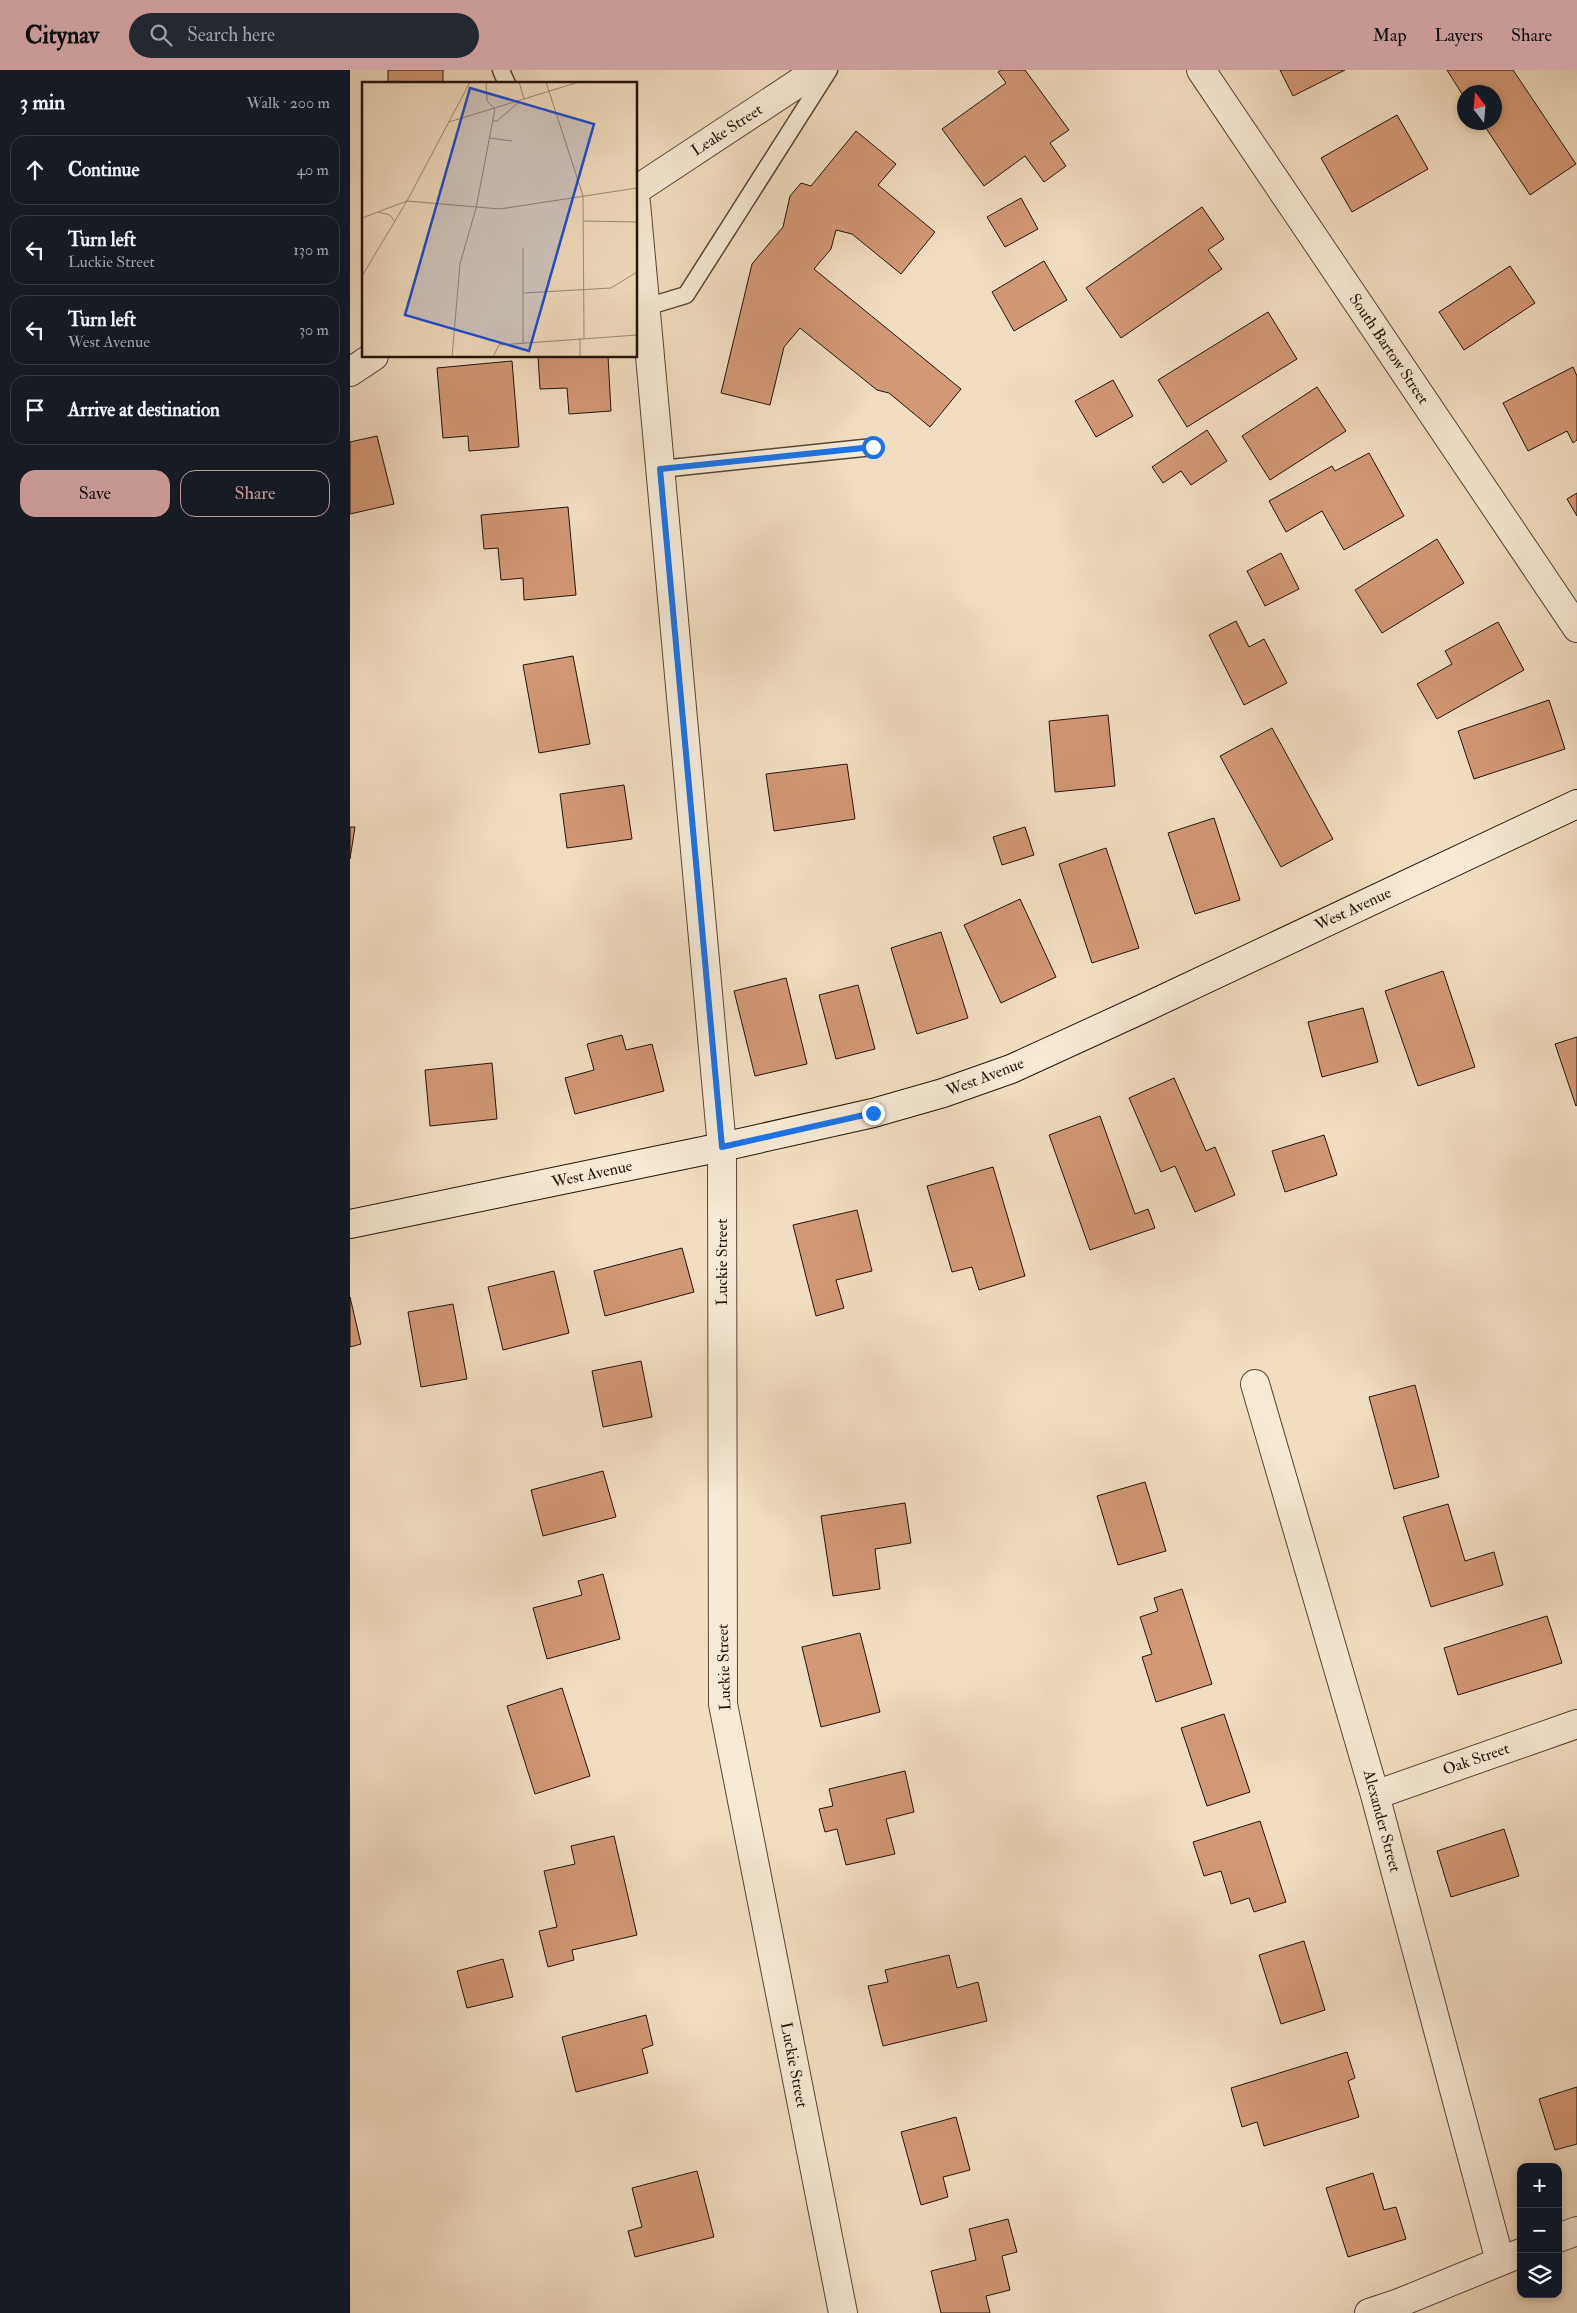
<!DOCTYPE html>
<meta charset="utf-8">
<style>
:root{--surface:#171b24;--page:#242831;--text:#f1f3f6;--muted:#9ea1a6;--line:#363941;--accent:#c59692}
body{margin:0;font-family:"IM FELL Double Pica",serif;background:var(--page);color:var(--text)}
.controls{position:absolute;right:15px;bottom:15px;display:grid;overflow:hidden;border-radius:10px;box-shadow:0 2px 8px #0003}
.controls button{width:45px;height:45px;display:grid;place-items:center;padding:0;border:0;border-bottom:1px solid var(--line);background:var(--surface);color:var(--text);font:25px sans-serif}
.compass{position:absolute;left:1107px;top:15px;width:45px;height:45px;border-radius:50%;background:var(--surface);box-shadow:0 2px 8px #0003;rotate:344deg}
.stop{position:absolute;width:15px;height:15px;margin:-11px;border:4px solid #1a73e8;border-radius:50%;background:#fff}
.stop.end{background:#1a73e8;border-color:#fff;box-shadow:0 1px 5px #0008}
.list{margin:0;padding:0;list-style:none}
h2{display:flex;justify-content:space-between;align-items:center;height:65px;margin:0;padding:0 20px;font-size:21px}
h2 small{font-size:16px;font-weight:400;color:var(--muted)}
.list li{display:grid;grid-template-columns:32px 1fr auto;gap:15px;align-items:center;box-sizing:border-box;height:70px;margin:0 10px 10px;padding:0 10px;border:1px solid var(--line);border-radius:15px}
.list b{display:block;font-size:19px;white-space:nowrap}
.list p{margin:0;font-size:16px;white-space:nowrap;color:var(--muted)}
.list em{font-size:16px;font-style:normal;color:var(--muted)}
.actions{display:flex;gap:10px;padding:15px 20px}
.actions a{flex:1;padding:11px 0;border:1px solid var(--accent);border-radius:15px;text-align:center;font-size:18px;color:var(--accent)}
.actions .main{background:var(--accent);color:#111}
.icon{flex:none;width:28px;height:28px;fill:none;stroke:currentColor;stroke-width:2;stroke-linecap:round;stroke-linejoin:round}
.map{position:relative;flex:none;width:1227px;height:2243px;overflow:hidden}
header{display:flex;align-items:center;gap:30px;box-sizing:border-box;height:70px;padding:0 25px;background:var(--accent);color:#111}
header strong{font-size:24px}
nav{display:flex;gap:28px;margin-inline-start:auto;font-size:18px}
.search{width:350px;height:45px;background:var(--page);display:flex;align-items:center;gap:12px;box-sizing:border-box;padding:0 18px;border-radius:28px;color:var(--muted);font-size:19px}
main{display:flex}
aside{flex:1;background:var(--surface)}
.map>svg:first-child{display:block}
</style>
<header>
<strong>Citynav</strong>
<div class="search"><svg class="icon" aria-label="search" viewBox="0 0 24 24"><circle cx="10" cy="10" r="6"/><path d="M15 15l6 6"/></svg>Search here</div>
<nav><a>Map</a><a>Layers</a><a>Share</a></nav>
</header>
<main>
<aside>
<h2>3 min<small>Walk · 200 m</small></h2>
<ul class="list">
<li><svg class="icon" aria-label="ahead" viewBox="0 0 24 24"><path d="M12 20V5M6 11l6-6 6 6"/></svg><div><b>Continue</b></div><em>40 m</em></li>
<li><svg class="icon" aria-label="left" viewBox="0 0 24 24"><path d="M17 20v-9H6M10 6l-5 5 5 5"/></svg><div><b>Turn left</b><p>Luckie Street</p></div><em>130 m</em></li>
<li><svg class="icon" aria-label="left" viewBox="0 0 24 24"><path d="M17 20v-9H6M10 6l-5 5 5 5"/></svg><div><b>Turn left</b><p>West Avenue</p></div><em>30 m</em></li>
<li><svg class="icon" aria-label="arrive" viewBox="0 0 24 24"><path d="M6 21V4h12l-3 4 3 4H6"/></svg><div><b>Arrive at destination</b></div></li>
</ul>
<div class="actions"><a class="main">Save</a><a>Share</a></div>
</aside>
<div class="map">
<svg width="1227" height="2243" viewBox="0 0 1227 2243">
<rect width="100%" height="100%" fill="#f1dec0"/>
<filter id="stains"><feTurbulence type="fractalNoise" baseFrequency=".004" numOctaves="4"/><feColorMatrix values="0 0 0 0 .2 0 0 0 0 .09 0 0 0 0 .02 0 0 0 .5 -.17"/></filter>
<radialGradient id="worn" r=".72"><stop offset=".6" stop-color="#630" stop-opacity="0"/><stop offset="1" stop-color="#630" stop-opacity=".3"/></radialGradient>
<path fill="#d39874" stroke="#22140c" d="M38 0H93V14H38Z
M651 0H675L719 60 700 73 716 96 694 112 675 86 634 116 592 59 656 13 648 2Z
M930 0H995L943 26Z
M1097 0H1163L1226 94 1180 125 1132 52H1144V22H1114V27Z
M1047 45 1078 99 1002 142 971 88Z
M506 61 546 94 528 115 585 162 551 204 502 164 486 160 481 179 464 199 611 319 580 357 539 323 527 320 450 258 434 277 420 335 371 323 402 194 433 157 440 126 451 113 461 116Z
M671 128 688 159 655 177 637 147Z
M852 137 874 169 858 180 872 199 771 268 736 218Z
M694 191 717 230 664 261 642 222Z
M1160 196 1185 233 1114 280 1089 242Z
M918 242 947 289 837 357 808 310Z
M188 286H258L261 341 219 344 217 318 190 319Z
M162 291 169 377 119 381 118 366 93 368 87 298Z
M1223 297 1227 306V370L1223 373 1217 361 1178 381 1153 333Z
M763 310 783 346 746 367 725 331Z
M967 317 996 361 920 410 892 366Z
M857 360 877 391 841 415 831 401 813 413 802 397Z
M27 366 44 434 0 444V372Z
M1019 383 1054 446 994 480 972 441 936 462 919 431 982 396 985 401Z
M1227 423V446L1217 429Z
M218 437 226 525 174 530 173 508 151 510 148 478 134 479 131 445Z
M1087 469 1114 513 1032 563 1005 520Z
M931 483 949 519 915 536 897 501Z
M886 551 899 577 914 569 937 613 894 635 859 565Z
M1148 552 1174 600 1087 649 1067 614 1102 594 1095 581Z
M223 586 240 674 189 683 173 595Z
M1199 630 1215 679 1124 709 1108 661Z
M758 645 765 716 705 722 699 651Z
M922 658 983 769 931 797 870 686Z
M497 694 505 749 424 761 416 704Z
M274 715 282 769 217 778 210 724Z
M864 748 890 830 845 844 818 763Z
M0 757H5L0 789Z
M675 757 684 785 652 795 643 767Z
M756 778 789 878 742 893 709 794Z
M670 829 706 907 651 933 614 855Z
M591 862 618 948 567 964 541 878Z
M1093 901 1125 997 1068 1016 1035 921Z
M436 908 457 994 405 1006 384 921Z
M508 915 525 979 486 989 469 925Z
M1013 938 1028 992 972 1007 958 952Z
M272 965 276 980 302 974 314 1021 225 1044 215 1008 244 1000 237 974Z
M1227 967V1035L1226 1036 1205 974Z
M142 993 147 1049 80 1056 75 1000Z
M824 1008 856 1081 865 1077 885 1125 845 1142 825 1096 811 1102 779 1028Z
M750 1046 785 1144 798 1139 805 1158 740 1180 699 1065Z
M974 1065 987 1105 935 1122 922 1081Z
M643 1097 675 1206 629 1220 622 1197 602 1202 577 1116Z
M507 1140 522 1201 486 1210 494 1238 466 1246 443 1155Z
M332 1178 344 1222 255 1246 244 1201Z
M204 1201 219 1263 153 1280 138 1217Z
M0 1227 11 1274 0 1277Z
M103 1234 117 1309 71 1317 58 1242Z
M291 1291 302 1347 253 1357 242 1301Z
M1065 1315 1089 1407 1044 1419 1019 1327Z
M253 1401 266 1447 193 1466 181 1420Z
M795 1412 816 1481 768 1495 747 1426Z
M555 1433 561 1473 525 1479 530 1519 483 1526 471 1446Z
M1098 1434 1115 1491 1144 1482 1153 1515 1081 1537 1053 1447Z
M253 1504 270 1569 197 1589 183 1538 232 1525 228 1511Z
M832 1519 862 1614 806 1632 792 1587 802 1584 790 1547 808 1541 804 1528Z
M1197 1546 1212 1593 1108 1625 1094 1578Z
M510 1563 530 1642 471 1657 452 1577Z
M212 1618 240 1706 185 1724 157 1636Z
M874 1644 900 1722 857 1736 831 1658Z
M555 1701 564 1742 536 1749 545 1784 496 1795 487 1759 475 1762 469 1739 483 1736 479 1719Z
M910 1751 936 1832 904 1842 899 1828 881 1834 871 1801 854 1806 843 1772Z
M1154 1759 1169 1806 1101 1827 1087 1781Z
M264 1766 287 1865 222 1880 224 1890 198 1897 189 1861 207 1857 194 1801 225 1794 221 1776Z
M954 1871 975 1940 931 1954 909 1885Z
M599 1885 607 1918 628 1912 637 1951 533 1976 518 1916 538 1912 535 1900Z
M153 1889 163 1927 117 1938 107 1901Z
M296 1945 303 1975 292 1979 298 2003 226 2022 212 1967Z
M997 1982 1005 2008 998 2011 1009 2047 914 2076 907 2052 892 2057 881 2018Z
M1227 2017V2074L1205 2080 1189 2029Z
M606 2047 620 2100 593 2107 598 2127 571 2135 551 2062Z
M347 2101 364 2167 285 2187 278 2161 292 2157 282 2118Z
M1023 2103 1034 2140 1046 2137 1056 2169 998 2187 976 2118Z
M658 2149 667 2182 652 2186 660 2220 636 2226 640 2243H591L581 2201 626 2190 619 2159Z"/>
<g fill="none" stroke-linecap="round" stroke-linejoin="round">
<defs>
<path id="lane" d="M151 0 157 14
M296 237 336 225 479 0
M311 399 523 377"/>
<path id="street" d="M851 0 1227 558
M286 120 468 0
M286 133 372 1077 373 1634 493 2243
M0 302 24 286
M905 1314 1025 1725 1150 2191
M1025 1725 1227 1654
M1208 2168 1227 2161
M1019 2243 1049 2233 1171 2183"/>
<path id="secondary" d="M0 1154 372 1077 523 1043 593 1023 661 999 792 939 1227 734"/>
</defs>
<use href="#lane" stroke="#564639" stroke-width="19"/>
<use href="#street" stroke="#564639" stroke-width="30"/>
<use href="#secondary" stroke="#22140c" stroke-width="30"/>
<use href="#lane" stroke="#f6ead6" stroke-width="16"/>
<use href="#street" stroke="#f6ead6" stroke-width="28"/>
<use href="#secondary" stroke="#f6ead6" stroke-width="28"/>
</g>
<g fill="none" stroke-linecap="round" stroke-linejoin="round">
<path stroke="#1a73e8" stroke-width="6" d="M523 377 310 399 372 1077 523 1043"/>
</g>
<g text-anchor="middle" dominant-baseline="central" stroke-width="5" stroke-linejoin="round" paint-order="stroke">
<g font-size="16" fill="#22140c" stroke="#f6ead6">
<text transform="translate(377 60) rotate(-33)">Leake Street</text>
<text transform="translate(1039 279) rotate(56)">South Bartow Street</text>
<text transform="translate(1003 839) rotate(-25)">West Avenue</text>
<text transform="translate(635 1007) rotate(-21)">West Avenue</text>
<text transform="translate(242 1104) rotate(-12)">West Avenue</text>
<text transform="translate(372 1192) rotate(-90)">Luckie Street</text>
<text transform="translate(374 1597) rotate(-92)">Luckie Street</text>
<text transform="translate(1126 1689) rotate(-19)">Oak Street</text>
<text transform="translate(1032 1751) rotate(75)">Alexander Street</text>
<text transform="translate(444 1995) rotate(79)">Luckie Street</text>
</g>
</g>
<g transform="translate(12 12)">
<rect width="275" height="275" fill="#f1dec0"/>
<path fill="none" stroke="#9e8d78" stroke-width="1" d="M157 0 162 17M184 0 221 114 222 256M131 39H135L157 20M87 40 217 0M128 56 150 59M16 130 28 133 33 140M0 136 45 119 108 0M222 139 275 140M0 194 45 119 138 127 275 106M162 211 249 206 275 190M218 256V275M161 261V166M90 275 98 182 114 126 133 27 125 19 124 0M131 275 137 263 275 253"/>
<path fill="#1d4ed8" fill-opacity="0.15" stroke="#1d4ed8" stroke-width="2.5" d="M108 6 232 42 167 269 43 233Z"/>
<rect width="275" height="275" fill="none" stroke="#22140c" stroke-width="2.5"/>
</g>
<rect width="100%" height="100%" filter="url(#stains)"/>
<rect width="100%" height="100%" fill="url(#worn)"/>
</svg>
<div class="controls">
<button>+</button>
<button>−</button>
<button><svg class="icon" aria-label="layers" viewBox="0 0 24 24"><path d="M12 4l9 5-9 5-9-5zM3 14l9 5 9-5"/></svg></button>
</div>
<svg class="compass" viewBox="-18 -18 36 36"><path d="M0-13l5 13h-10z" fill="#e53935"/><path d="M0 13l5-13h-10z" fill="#9ea1a6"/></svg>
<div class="stop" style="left:523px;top:377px"></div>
<div class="stop end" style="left:523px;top:1043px"></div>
</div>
</main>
